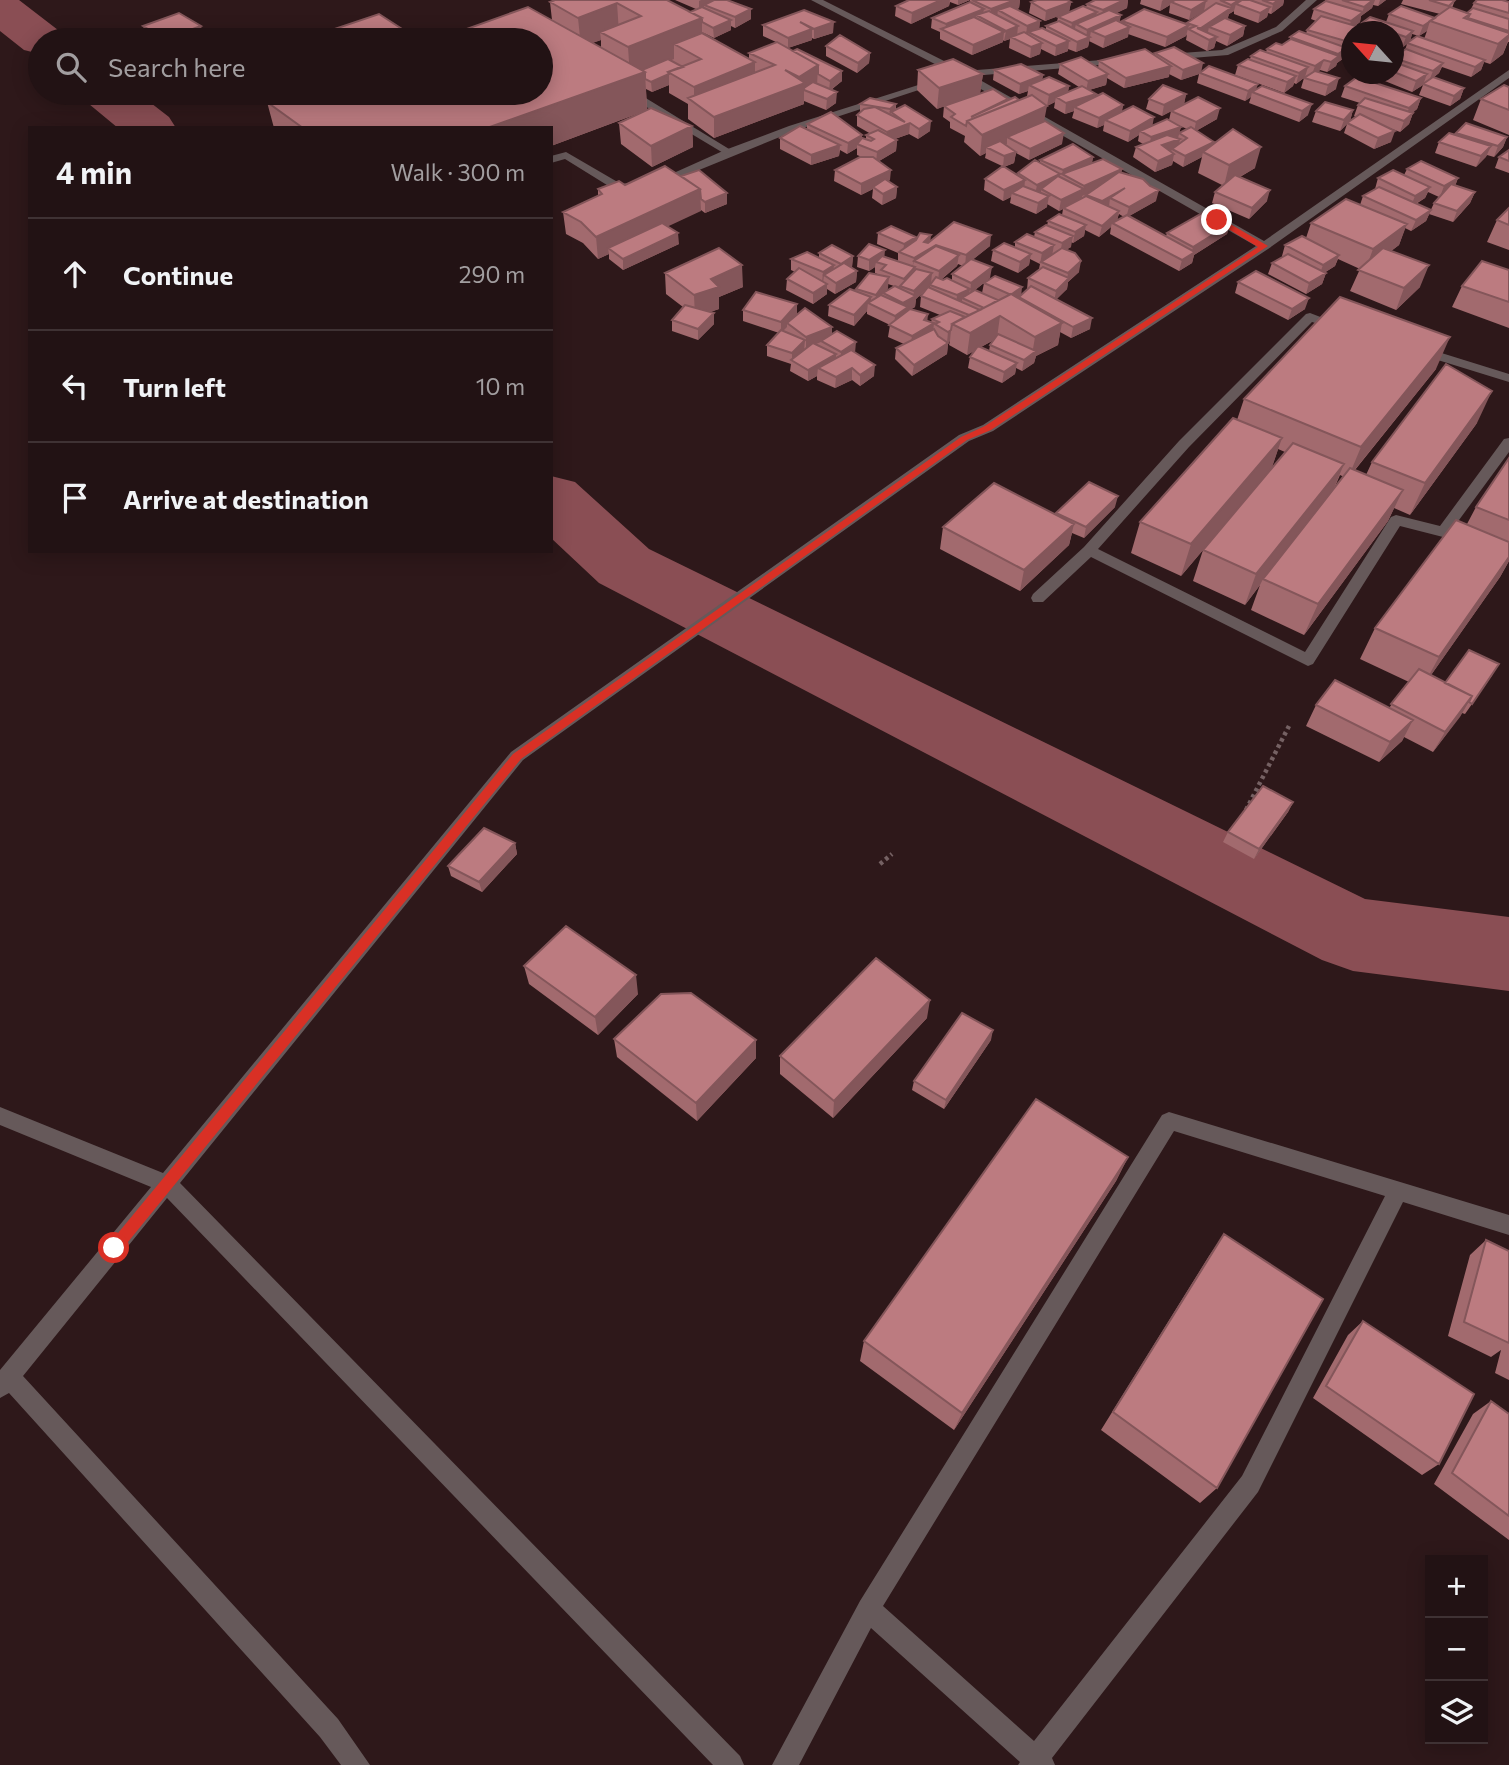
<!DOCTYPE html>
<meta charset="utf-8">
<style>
:root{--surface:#221214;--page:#2a1b1d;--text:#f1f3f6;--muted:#a29ea0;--line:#3f3234}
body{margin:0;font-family:Commissioner,sans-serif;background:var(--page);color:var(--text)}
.controls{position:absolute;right:21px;bottom:21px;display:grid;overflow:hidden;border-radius:0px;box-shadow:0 4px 18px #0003}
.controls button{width:63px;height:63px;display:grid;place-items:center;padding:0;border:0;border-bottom:2px solid var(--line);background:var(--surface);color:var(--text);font:35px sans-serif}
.compass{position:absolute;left:1341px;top:21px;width:63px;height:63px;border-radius:50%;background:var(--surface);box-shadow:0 4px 18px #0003;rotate:297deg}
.stop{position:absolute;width:21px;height:21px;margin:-16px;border:5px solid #d93025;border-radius:50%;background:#fff}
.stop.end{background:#d93025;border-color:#fff;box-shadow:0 2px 7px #0008}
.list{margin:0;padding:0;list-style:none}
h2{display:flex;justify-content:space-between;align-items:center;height:91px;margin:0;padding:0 28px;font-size:30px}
h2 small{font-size:23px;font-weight:400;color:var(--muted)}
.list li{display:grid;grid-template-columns:46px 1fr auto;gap:21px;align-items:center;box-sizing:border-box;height:112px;padding:0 28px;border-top:2px solid var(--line)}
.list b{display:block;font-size:26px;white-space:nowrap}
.list em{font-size:23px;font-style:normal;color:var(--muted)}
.icon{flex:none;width:38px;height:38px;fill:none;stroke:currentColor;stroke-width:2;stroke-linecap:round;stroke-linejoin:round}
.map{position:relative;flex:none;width:1509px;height:1765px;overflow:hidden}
.search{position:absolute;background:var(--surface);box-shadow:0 4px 18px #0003;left:28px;top:28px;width:525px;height:77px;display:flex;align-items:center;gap:18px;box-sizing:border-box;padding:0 24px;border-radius:38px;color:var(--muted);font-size:26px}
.panel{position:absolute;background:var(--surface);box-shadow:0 4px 18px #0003;left:28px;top:126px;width:525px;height:427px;border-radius:0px}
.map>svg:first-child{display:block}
</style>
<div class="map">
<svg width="1509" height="1765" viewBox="0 0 1509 1765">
<rect width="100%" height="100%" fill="#2e181a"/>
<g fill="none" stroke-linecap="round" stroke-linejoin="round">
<path fill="#8a4e54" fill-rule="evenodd" d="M0 0H19L58 30 65 40H40V54L24 50 0 31Z
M82 93H138L169 117 176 128H118L89 104Z
M551 476 575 482 649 549 1365 899 1509 917V991L1353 971 1322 960 599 583 551 538Z"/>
<path stroke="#756163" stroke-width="4.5" stroke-dasharray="3.5 3.5" stroke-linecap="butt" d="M1246 810 1289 726
M880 864 892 854"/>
<path fill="#66595a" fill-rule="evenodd" d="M934 80 943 82 797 130 660 186 615 190 565 159 551 163V156L566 152 621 184 658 180 725 150 789 126Z"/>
<path fill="#66595a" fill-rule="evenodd" d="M811 0H823L964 71 1127 58V62L1123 63 973 76 1264 241 1509 70V78L1268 249 993 431 969 441 523 760 180 1183 740 1756 744 1765H713L167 1198 23 1376 338 1719 370 1765H341L320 1737 9 1393 0 1398V1370L151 1187 0 1125V1107L163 1173 511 752 959 435 983 425 1256 246 958 76Z
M1306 0H1317L1282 31 1228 55 1168 60 1163 57 1168 54 1222 50 1276 27Z
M623 89H631L734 152 725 154 623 93Z
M1310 313 1344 326 1338 330 1312 322 1189 447 1098 549 1305 652 1391 517 1396 515 1440 526 1504 439 1509 438V452L1448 535 1443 537 1400 526 1313 664 1308 666 1091 557 1043 602H1033L1031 598 1033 594 1084 547 1179 441 1306 314Z
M1419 346 1509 374V382L1415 353V347Z
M1169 1112 1509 1215V1235L1403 1202 1258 1492 1052 1758 1055 1765H1018L1020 1762 871 1628 799 1765H772L860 1601 1162 1115ZM1174 1131 1385 1196 1242 1476 1034 1741 883 1606Z"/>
</g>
<path fill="#a26a6e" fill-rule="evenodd" d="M667 0 690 12 696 9 675 0H727L751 19 735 28 731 26V30L714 38 702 32 749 59V53L776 42 763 36V25L804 10 833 33 814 39 812 38V40L788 48 842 81 831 90 836 103 826 110 804 101V104L714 138 688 119V104L669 93V85L652 92 646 89 647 110 692 126 693 147 652 167 621 144 619 123 645 111 551 146V128H274L267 102 280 97 274 93H541L552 20 550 2ZM601 40V48L592 43Z
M909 0H1020L1019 8 1017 9 1040 21 1039 29H1046V26L1057 22 1058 17 1086 7 1087 4 1095 0H1128L1127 8 1116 13 1121 15 1119 22 1121 23 1122 21 1186 25 1187 23 1202 12 1189 20 1169 13 1170 5 1160 11 1140 4 1141 0H1284L1283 5 1271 14 1268 13 1267 17 1258 23 1234 14V11L1229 14 1227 19 1245 26 1243 36 1227 46 1216 41 1214 48 1207 51 1186 40 1187 34 1186 36 1165 47 1128 34V37L1103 48 1089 41 1090 38 1088 47 1076 52 1068 49V51L1055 56 1041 49 1040 54 1030 58 1009 48 1010 39 1004 41 1003 40V42L972 55 940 39V32L931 28 932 18 970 3V0L958 5 950 2 949 6 911 24 895 16 896 6Z
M1326 0H1386L1378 6 1373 5 1372 8 1361 16 1360 22 1355 26 1360 27 1362 23 1386 22 1389 14 1435 18 1440 14 1401 4 1403 0H1455L1452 8 1467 13 1471 9 1474 3 1509 2V42H1508L1503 54 1490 64 1484 62 1481 70 1471 77 1442 67 1439 73 1434 77 1464 88 1460 99 1450 106 1419 95 1423 85 1412 92 1375 77 1376 74H1394V57L1405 50 1407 44 1402 48 1394 45V32H1352V47L1346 52 1344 58 1337 63 1336 66 1327 72 1320 70 1318 72 1336 89 1325 96 1301 88 1304 78 1296 84 1294 83 1293 86 1284 93 1235 75 1238 65 1250 59 1251 56 1266 52 1267 49 1282 45 1290 40V37L1306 34 1307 30 1316 21 1311 19 1314 9ZM1427 31 1424 39 1410 41 1412 34 1419 36Z
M1031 2H1071L1069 12 1045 21 1029 13Z
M143 26 203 34 225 40H153L147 36Z
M826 46 870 53 869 63 857 73 826 56Z
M1155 53 1201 72 1256 90 1262 86 1308 115 1299 122 1249 103 1251 97 1245 101 1197 83 1199 74 1181 80 1169 74V77L1124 88 1107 78 1106 85 1089 90 1095 97 1123 105 1122 111 1153 125 1169 120 1171 111 1162 116 1146 109 1149 99 1186 94 1184 104 1217 119 1196 131 1214 144 1255 168 1240 177 1267 201 1249 219 1212 203 1215 192 1222 185 1198 173 1202 157 1183 167 1173 161 1172 165 1155 172 1133 157 1136 147 1143 144 1138 141 1139 135 1128 142 1103 131 1104 125 1097 128 1072 118 1074 111 1065 114 1054 108 1055 102 1047 106 1043 104 1044 121 1062 144 1029 160 1016 153 1014 163 1004 167 1018 175V173L1040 163V160L1093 157 1092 163 1122 169 1121 173 1156 201 1129 216 1166 236 1167 233 1230 224 1227 234 1194 255 1192 263 1179 271 1110 234 1111 227 1099 237 1085 230 1084 236 1073 243 1071 242V247L1067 249 1079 272 1068 282 1067 289 1056 299 1090 329 1071 338 1060 332 1058 345 1036 356 1034 363 1022 371 1016 368 1015 374 1002 383 968 368 970 357 974 351 967 355 949 345 950 341 948 343 947 354 912 376 895 359 896 348 904 344 888 337 890 325 867 314V311L854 326 828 316 829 305 856 291V289L880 275 875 273V267L869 271 857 267 858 256H884L898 261V253L877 244 878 233 916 237V240L990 246 972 260 990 278 984 283 1021 295 1027 290 1028 278 1039 269 1040 264 1030 259 1029 265 1018 273 991 261 993 250 1015 247V242L1034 237 1035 232 1047 226 1048 221 1062 215 1063 209 1059 211 1047 204V207L1036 214 1010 203 1011 197 1003 201 984 190 985 179 1002 166 985 158 986 153 980 156 964 142 965 136 950 128V122L943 117 944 106 937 109 917 90 918 70 983 74 980 93 1008 99 1007 101 1019 100 1029 96H1027L1028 91 1019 94 993 80 994 70 1043 75 1042 80 1069 86 1068 92 1079 87 1058 74 1060 64 1098 68 1099 61 1154 56ZM1178 125 1187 129 1179 133 1181 127ZM1119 214 1124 217 1117 220ZM958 264 963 266 952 274V280L942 279 957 266ZM984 283 982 293 975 290ZM888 284 894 286 885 292 888 288ZM930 286 929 288 921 296 920 307 940 315 932 319 931 322 927 321 911 309 915 307 916 299ZM994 340 990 345 989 351 981 347Z
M1345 86 1421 98 1417 109 1412 113H1413L1409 124 1400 132 1387 127 1391 142 1374 149 1344 133 1347 124 1340 131 1312 122 1316 111 1353 110 1350 121 1356 117 1354 116 1358 105 1360 103 1341 97Z
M1509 87V135L1473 120 1481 99Z
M860 104H896V110L930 131 918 139 909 134 895 139 897 140 896 151 879 161 890 180 888 181 897 187 896 198 882 205 872 198 873 189 861 195 834 181 835 170 862 157 857 155V148L847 154 840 150 839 156 811 165 780 149V138L807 129V124L862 135V139L866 140V135L871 134 857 126V115L860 113Z
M1456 133 1507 137 1503 147 1494 157 1487 155 1476 167 1435 153 1439 142 1455 135Z
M1509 150V173L1495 168 1499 157Z
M1407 169 1458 178 1455 186 1475 192 1470 203 1453 222 1429 214 1434 203 1439 197 1428 192 1425 198 1416 204 1431 210 1426 221 1411 231 1405 228 1399 245 1391 251 1420 287 1396 310 1350 291 1360 269 1338 259 1335 266 1324 273H1326L1322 284 1306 294 1268 274 1272 263 1283 257 1282 256 1285 245 1306 238 1311 223 1360 205 1363 196 1375 189 1378 178 1404 175Z
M681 176 727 204 705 213 701 210 667 226 679 244 623 270 609 259V254L598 259 583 243 566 234 563 212 598 196V189Z
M1509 208V250L1487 242 1497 220Z
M819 253 853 256 852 267 851 268 857 271 856 282 835 294 827 289V294L813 304 786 290 787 279 795 272 791 270V259L819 258Z
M1509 270V328L1452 307 1462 286Z
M665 273 743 287 719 297V309L710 312 714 313V324L698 340 672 331V320L683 307 666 294Z
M1238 282 1305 309 1288 320 1235 293Z
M743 310 797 314 832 327V334L855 353 874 376 860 386 852 380 835 388 817 380V376L808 381 790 371 791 364 767 356V345L779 333 743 321Z
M1436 369 1355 470 1366 475 1372 462 1477 423 1410 515 1394 508 1388 521 1304 635 1251 610 1260 585 1245 605 1193 581 1203 550 1181 576 1131 553 1140 522 1237 420 1244 399ZM1278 449 1285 452 1271 470ZM1340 475 1344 477 1334 489Z
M1509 458V561L1500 577 1431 675 1445 683 1493 674 1465 714 1462 713 1433 752 1404 737 1402 741 1379 762 1306 726 1316 705 1389 708 1409 682 1360 659 1375 628 1467 524 1476 507Z
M1115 507 1084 538 1072 533 1069 545 1020 591 940 549 943 527 1056 515V513Z
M1293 802 1288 812 1254 859 1223 842 1228 832Z
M515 843 517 854 482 892 451 876 448 866Z
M524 966 638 994 598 1035 529 984Z
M927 1018 833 1118 780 1074V1056Z
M614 1039 756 1058 697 1121 617 1057Z
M991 1040 944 1109 912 1090 914 1081Z
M1128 1157 1116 1181 954 1430 860 1361 864 1341Z
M1224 1234 1217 1488 1200 1503 1101 1430 1209 1256Z
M1486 1240 1509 1251V1380L1495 1373 1501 1350 1491 1357 1448 1336 1470 1255Z
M1363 1321 1439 1464 1422 1475 1313 1398 1348 1335Z
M1491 1401 1509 1414V1540L1434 1484 1473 1414Z"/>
<path fill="#84565a" d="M701 0H716L704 5V9L699 11V1Z
M941 0H950L949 6 911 24 912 13Z
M958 0H970L958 5Z
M1015 0H1020L1019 8 1004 14 998 10 997 17 990 19 991 9Z
M1124 0H1128L1127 8 1101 21 1103 10Z
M1163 0H1176L1171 2 1170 5 1160 11 1162 1Z
M1239 0H1246L1236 4 1234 11 1229 14 1228 18 1213 29 1209 27 1208 32 1202 37 1200 35 1201 28 1230 9 1231 5Z
M1278 0H1284L1283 5 1271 14 1273 4Z
M1373 0H1375L1372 8 1361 16 1360 22 1348 31 1351 21 1362 13 1364 7Z
M1380 0H1386L1378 6Z
M1206 1 1204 11 1189 20 1191 10Z
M1071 2 1069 12 1045 21 1046 11Z
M617 3 619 33 600 32 601 40 581 47 578 18Z
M1270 7 1267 17 1258 23 1260 13Z
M751 9V19L735 28V17Z
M984 9 982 19 976 15 975 22 945 31 946 24Z
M1097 12 1095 22 1076 24 1074 32 1070 34 1072 23Z
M1121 15 1119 25 1091 31 1088 47 1076 52 1077 42 1086 39 1087 30Z
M702 18V48L674 44V59L630 77 628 47Z
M1435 18 1430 21 1427 31 1419 36 1423 26Z
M731 20V30L714 38 713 28Z
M1040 21 1039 31 1028 32V35L1026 36 1027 26Z
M834 22 833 33 814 39V29Z
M1189 25 1186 36 1165 47 1167 37Z
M201 26 204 36 194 40H165V39Z
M1018 26 1017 36 1011 37 1010 39 1004 41 1006 31Z
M1245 26 1243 36 1227 46 1230 35Z
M1130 27 1128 37 1103 48 1105 37Z
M812 29V40L788 48V38Z
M1413 31 1410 41 1402 48 1406 37Z
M1004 32 1003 42 972 55 973 45Z
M1509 35V38L1503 54 1490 64 1498 44Z
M1217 37 1214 48 1207 51 1209 40Z
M1352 40V47L1346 52 1349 42Z
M1069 41 1068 51 1055 56 1056 46Z
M1042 43 1040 54 1030 58 1031 47Z
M1347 48 1344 58 1337 63 1336 66 1327 72 1331 62 1337 57 1338 54Z
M870 53 869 63 857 73 858 63Z
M1324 60 1320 70 1311 77 1315 66Z
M1485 60 1481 70 1471 77 1475 67Z
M755 62V83L694 103V87Z
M1203 63 1201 73H1200L1199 74 1181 80 1183 70Z
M1443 63 1439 73 1429 81 1433 71Z
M818 65 817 86 804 90V104L714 138V117L799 85V77Z
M1171 66 1169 77 1124 88 1126 78Z
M1308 67 1305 77 1296 84 1299 73Z
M842 71V81L829 91 830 81Z
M645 72 647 110 551 146V128H487Z
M669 74V85L652 92 651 82Z
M983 74 980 94 937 109 939 88Z
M1108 74 1106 85 1086 91 1088 81Z
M1427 74 1423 85 1412 92 1416 81Z
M1043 75 1041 86 1029 85 1028 91 1019 94 1020 84Z
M1296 76 1293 86 1284 93 1287 82Z
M1339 78 1336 89 1325 96 1328 85Z
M1258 84 1255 93 1252 92 1251 97 1245 101 1248 91Z
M1069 86 1067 97H1056L1055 102 1047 106 1049 95Z
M1464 88 1460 99 1450 106 1454 96Z
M837 92 836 103 826 110 827 99Z
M1096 94 1094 105 1074 107V111L1065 114 1066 103Z
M1186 94 1184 105 1162 116 1164 105Z
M1421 98 1417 109 1405 119 1409 108Z
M896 104 895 115 891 112 889 120 890 109Z
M1312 104 1308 115 1299 122 1302 111Z
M1123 105 1121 115 1105 120 1104 125 1097 128 1099 118Z
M1047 106 1043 127 1007 137V144L992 150 986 147V153L980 156 982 135Z
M1220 108 1217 119 1194 132 1196 122Z
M1353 110 1350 121 1340 131 1344 120Z
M1413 113 1409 124 1400 132 1404 121Z
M1154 117 1152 128 1140 131 1139 135 1128 142 1130 131Z
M931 121 930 131 918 139 919 129Z
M910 123 909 134 886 142 887 132Z
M692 126 693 147 652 167 651 146Z
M1181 127 1178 138 1149 147 1151 137Z
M1395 131 1391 142 1374 149 1378 138Z
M1064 133 1062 144 1029 160 1030 149Z
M862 135 861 146 857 144V148L847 154 848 143Z
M1507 137 1503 147 1494 157 1498 146Z
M1180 139 1178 150 1172 149 1171 152 1162 145Z
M897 140 896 151 876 163 877 152Z
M1214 142 1211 153 1203 152 1202 157 1183 167 1185 156Z
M840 145 839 156 811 165V155Z
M1491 146 1486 157 1476 167 1481 156Z
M1261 147 1255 168 1224 186 1229 165Z
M1016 152 1014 163 1003 167 1004 156Z
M1174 154 1172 165 1155 172 1158 161Z
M1093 157 1091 168 1062 174 1063 170Z
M1122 169 1120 179 1082 196V200L1059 211 1061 200 1083 190 1084 186Z
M891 170 890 180 875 188 873 187V189L861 195V184Z
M1060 174 1058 184 1041 189V193L1035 195 1037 185Z
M1458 178 1454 189 1440 197 1444 186Z
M1025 180 1024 191 1012 193 1011 197 1003 201 1004 190Z
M897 187 896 198 882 205 883 194Z
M1430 187 1425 198 1411 206 1415 196Z
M1125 188 1110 198 1109 207 1100 211 1102 201Z
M700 189 701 211 613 252 608 248 609 254 598 259 596 237Z
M1159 190 1156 201 1126 218 1129 207Z
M1270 190 1267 201 1249 219 1252 208Z
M1475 192 1470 203 1453 222 1457 211Z
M727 193V204L705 213V202Z
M1049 196 1047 207 1036 214 1038 203Z
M1431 210 1426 221 1411 231 1416 220Z
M1119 211 1117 222 1112 223 1111 227 1099 237 1102 226Z
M1230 224 1227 234 1194 255 1192 263 1179 271 1182 260 1191 255 1193 247Z
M1407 224 1399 245 1365 271 1373 249Z
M1086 225 1084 236 1073 243 1075 232Z
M678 233 679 244 623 270V259Z
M931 235 930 246 936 245 935 256 914 261 912 269 914 258 924 242Z
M991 235 990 246 965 266 966 255Z
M1073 236 1071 247 1060 254 1062 243Z
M916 237 915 248 903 255 904 244Z
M1054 245 1052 256 1041 262 1040 264 1042 253Z
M885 250 884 261 876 262 875 267 869 271V260Z
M1031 254 1029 265 1018 273 1020 262Z
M959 255 957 266 938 282 939 271Z
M1339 255 1335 266 1319 276 1323 265Z
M853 256 852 267 840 275 841 264Z
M1081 261 1079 272 1068 282 1067 289 1054 302 1056 291 1067 280 1068 273Z
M742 265 743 287 719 297V309L695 317 694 295 711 279Z
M834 265 833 276 824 275 823 283H822L823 272Z
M1429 265 1420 287 1396 310 1404 288Z
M992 267 990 278 970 294 971 283Z
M857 271 856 282 835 294 836 283Z
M932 273 931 284 916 299 915 307 908 311 894 327 895 316 903 311V303L913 297 914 291Z
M1326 273 1322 284 1306 294 1309 283Z
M889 277 888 288 884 294 883 293 882 295 875 305 876 295Z
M827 284V294L813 304V293Z
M1022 287 1021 298 1019 297V299L1011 295Z
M970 289 968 300 962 298V303L956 306 957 295Z
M871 297V305L868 303 867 311 854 326V315Z
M1309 298 1305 309 1288 320 1292 309Z
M797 304V315L787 323V327L781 333V322Z
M714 313V324L698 340V329Z
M928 314 927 325 934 323 933 334 910 347 912 336Z
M1000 316 997 338 967 355 970 333Z
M1092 318 1090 329 1071 338 1073 327Z
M1062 323 1058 345 1036 356 1034 363 1022 371 1024 360 1032 355 1035 337Z
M832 327V338L821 341V342L806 348V337Z
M951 330 950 341 947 343 948 332Z
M1450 337 1436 369 1348 478 1361 447Z
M805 340 804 351 792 361V353Z
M856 342 855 353 841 363V352Z
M948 343 947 354 912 376 914 365Z
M836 354V365L818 368 817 376 808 381V370Z
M1017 363 1015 374 1002 383 1004 372Z
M875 365 874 376 860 386V375Z
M852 368V380L835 388 836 377Z
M1492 391 1477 423 1410 515 1425 483Z
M1282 438 1271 470 1181 576 1191 544Z
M1344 464 1331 495 1263 579 1260 585 1245 605 1256 574Z
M1403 490 1388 521 1304 635 1318 604Z
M1118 496 1115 507 1084 538 1086 527Z
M1074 524 1069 545 1020 591 1024 570Z
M1509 557V561L1500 577 1422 688 1439 657Z
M1472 696 1460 717 1433 752 1445 732Z
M1413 720 1402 741 1379 762 1390 742Z
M1293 802 1288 812 1254 859 1259 849Z
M515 843 517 854 482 892 479 882Z
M636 975 638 994 598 1035 595 1017Z
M930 1000 927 1018 833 1118 834 1101Z
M993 1030 991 1040 944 1109 946 1100Z
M756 1040V1058L697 1121 696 1103Z
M1128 1157 1116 1181 954 1430 962 1413Z"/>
<path fill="#bc7b80" stroke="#84565a" stroke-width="2" d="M555 0H667L702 18 628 47 600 32 641 16 617 3 578 18 550 2Z
M714 0H727L751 9 735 17 704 5Z
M909 0H941L912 13 896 6Z
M972 0H1015L991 9Z
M1037 0H1067L1071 2 1046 11 1031 2Z
M1095 0H1124L1103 10 1087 4Z
M1175 0H1203L1206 1 1191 10 1171 2Z
M1220 0H1239L1231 5Z
M1242 0H1250L1270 7 1260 13 1236 4Z
M1262 0H1278L1273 4Z
M1342 0H1373L1364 7Z
M1429 0H1455L1449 6Z
M1477 0H1502L1509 2V13L1474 3Z
M1326 1 1363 12 1351 21 1314 9Z
M970 2 984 9 946 24 932 18Z
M1216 3 1231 8 1201 28H1197L1217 37 1209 40 1188 29 1196 26 1187 23Z
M1010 6 1040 21 1027 26 998 10Z
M1083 6 1097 12 1072 23 1058 17Z
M1401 6 1435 18 1423 26 1389 14Z
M528 7 645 72 487 128H303L267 102 292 93H541V40H436Z
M702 7 731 20 713 28 702 22V18L690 12Z
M1450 7 1470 14 1464 18 1509 33V35L1498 44 1430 21Z
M1473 8 1509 19V31L1468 18 1470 14 1467 13Z
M1144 9 1189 25 1167 37 1122 21Z
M804 10 834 22 814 29 800 22 812 29 788 38 763 25Z
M1109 10 1121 15 1087 30 1076 24Z
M989 11 1018 26 1006 31 976 15Z
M179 13 201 26 165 39 143 26Z
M379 14 419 40H302Z
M1321 16 1363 28 1360 32H1352V40L1349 42 1307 30Z
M974 17 1004 32 973 45 941 29Z
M1370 17 1413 31 1406 37 1394 33V32H1388L1362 23Z
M1225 18 1245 26 1230 35 1209 27Z
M1116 20 1130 27 1105 37 1091 31Z
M1059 21 1090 37 1077 42 1046 26Z
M1042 28 1069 41 1056 46 1028 32Z
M1299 31 1347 48 1338 54 1290 37Z
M211 32 225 40H187Z
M1024 32 1042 43 1031 47 1011 37Z
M702 33 755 62 694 87 668 72 701 59 674 44Z
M840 35 870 53 858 63 826 46Z
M1417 36 1485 60 1475 67 1407 43Z
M1291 39 1339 56 1331 62 1324 60 1315 66 1267 49 1276 43 1282 45Z
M777 42 818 65 799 77 785 70 805 83 714 117 688 98 775 65 749 53Z
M1174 47 1203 63 1183 70 1155 53Z
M797 49 842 71 830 81 818 74V65L793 51Z
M1145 49 1171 66 1126 78 1099 61Z
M1406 49 1443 63 1433 71 1394 58V57Z
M1260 50 1308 67 1299 73 1251 56Z
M1081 57 1108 74 1088 81 1060 64Z
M668 59 683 67 668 72 669 74 651 82 645 79V72L642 70Z
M953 59 983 74 939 88 918 70Z
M1248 59 1296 76 1287 82 1238 65Z
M1394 62 1427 74 1416 81 1394 72Z
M1021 64 1043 75 1020 84 994 70Z
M1209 66 1258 84 1248 91 1200 73Z
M1315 71 1339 78 1328 85 1304 78Z
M1049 77 1069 86 1049 95 1029 85Z
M1357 77 1421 98 1409 108 1345 86Z
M1433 77 1464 88 1454 96 1423 84Z
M813 82 837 92 827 99 804 90V88Z
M1163 85 1186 94 1164 105 1149 99Z
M1504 85 1509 87V110L1481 99Z
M1082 86 1096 94 1066 103 1056 97Z
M1262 86 1312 104 1302 111 1252 92Z
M993 89 1008 99 971 117 1015 97 1019 100 967 121 966 126 951 117 955 114 944 106Z
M1103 93 1123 105 1099 118 1074 107Z
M1032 95 1047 106 982 135 967 121Z
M1198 97 1220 108 1196 122 1171 111Z
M870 98 896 104 890 109 860 104Z
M1365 98 1413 113 1404 121 1358 105Z
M1325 102 1353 110 1344 120 1316 111Z
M905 105 931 121 919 129 910 123 887 132 857 115 864 109 875 107 905 122 891 112Z
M1133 106 1154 117 1130 131 1105 120Z
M651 108 692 126 651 146 619 123Z
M831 112 862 135 848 143 807 124Z
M1360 114 1395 131 1378 138 1347 123Z
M1167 119 1181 127 1151 137 1140 131Z
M1045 121 1064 133 1030 149 1007 137Z
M1466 123 1507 137 1498 146 1456 133Z
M800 126 840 145 811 155 780 138Z
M1191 127 1214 142 1185 156 1172 149 1187 138 1179 133Z
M1233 129 1261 147 1229 165 1203 152Z
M878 130 897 140 877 152 857 144 862 138 871 141 874 139 866 135Z
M1449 133 1491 146 1481 156 1439 142Z
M1167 135 1180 139 1162 145 1174 154 1158 161 1136 147Z
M1000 141 1016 152 1004 156 986 147Z
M1073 144 1093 157 1063 170 1040 160Z
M1509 150V161L1499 157Z
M860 157H873L891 170 861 184 835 170Z
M1103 159 1122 169 1084 186 1062 174Z
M1035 160 1060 174 1037 185 1018 173Z
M1421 161 1458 178 1444 186 1407 169Z
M665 166 700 189 596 237 581 222 563 212 602 194 598 189 619 181 625 185Z
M1003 166 1025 180 1004 190 985 179Z
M699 170 727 193 705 202 701 199 700 189 681 176Z
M1393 170 1430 187 1415 196 1378 178Z
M1119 172 1143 179 1150 186 1159 190 1129 207 1110 198 1125 188 1102 201 1086 195Z
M1235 175 1270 190 1252 208 1215 192Z
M1058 176 1084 189 1061 200 1041 189Z
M885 179 897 187 883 194 873 187Z
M1451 184 1475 192 1457 211 1434 203Z
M1023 186 1049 196 1038 203 1012 193Z
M1379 187 1431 210 1416 220 1363 196Z
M1086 196 1119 211 1102 226 1063 208Z
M1346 199 1407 224 1373 249 1311 223Z
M1509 208V225L1497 220Z
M1206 211 1230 224 1193 247 1167 233Z
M1059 214 1086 225 1075 232 1048 221Z
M1127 215 1195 252 1182 260 1112 223Z
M954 222 991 235 966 255 936 245 914 258 899 252 916 240 920 233 931 235 924 242 928 243Z
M662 223 678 233 623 259 608 248Z
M1046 225 1073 236 1062 243 1035 232Z
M891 226 916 237 904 244 878 233Z
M1027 234 1054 245 1042 253 1015 242Z
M1302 236 1339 255 1323 265 1285 245Z
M1004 243 1031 254 1020 262 993 250Z
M869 244 885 250 869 260 858 256Z
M832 245 853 256 841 264 819 253Z
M936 246 959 255 939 271 914 261Z
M719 248 742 265 711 279 719 287 694 295 665 273Z
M1062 248 1075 253 1081 261 1068 273 1041 262Z
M1383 248 1429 265 1404 288 1358 270Z
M807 252 834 265 823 272 791 259Z
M1288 254 1326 273 1309 283 1272 263Z
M882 256 915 267 904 279 881 270 886 265 876 262Z
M971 259 992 267 971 283 952 274Z
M1482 261 1509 270V302L1462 286Z
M844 263 857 271 836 283 824 275Z
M1043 267 1069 278 1056 291 1028 278Z
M799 268 827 284 813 293 787 279Z
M916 269 932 273 914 291 900 286Z
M1256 271 1309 298 1292 309 1238 282Z
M869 273 889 277 876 295 856 289Z
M995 276 1022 287 1012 294H1009L984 283Z
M936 277 943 280 947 278 970 289 957 295 930 285Z
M895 286 916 296 903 303 883 293Z
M1031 286 1092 318 1073 327 1019 297Z
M928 287 980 310 969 315 921 296Z
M850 289 871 297 854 315 829 305Z
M975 290 998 300 984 308 962 298Z
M756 292 797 304 781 322 743 310Z
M1011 294 1062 323 1035 337 1000 316 970 333 952 324Z
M881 295 908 307 895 316 868 303Z
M1340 297 1450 337 1361 447 1244 399Z
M685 305 714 313 698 329 672 320Z
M805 308 832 327 806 337 787 323Z
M910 309 928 314 924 320 934 323 912 336 889 325Z
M950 311 965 317 952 324 951 330 948 332 935 324 939 322 932 319Z
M934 329 938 336 948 343 914 365 896 348Z
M781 330 805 340 792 353 767 345Z
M837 331 856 342 841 352 821 341Z
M998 334 1036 351 1024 360 990 345Z
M813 343 836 354 808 370 791 360Z
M978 346 1017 363 1004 372 970 357Z
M851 350 875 365 860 375 852 368 836 377 818 368Z
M1446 364 1492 391 1425 483 1372 462Z
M1233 418 1282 438 1191 544 1140 522Z
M1293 443 1344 464 1256 574 1203 550Z
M1509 458V520L1476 507Z
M1350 468 1403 490 1318 604 1263 579Z
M1089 482 1118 496 1086 527 1056 513Z
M994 483 1074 524 1024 570 943 527Z
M1456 520 1509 542V557L1439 657 1375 628Z
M1469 650 1499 664 1472 704 1469 702 1472 696 1445 683Z
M1419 669 1472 696 1445 732 1391 704Z
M1335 680 1413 720 1390 742 1316 705Z
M1263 786 1293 802 1259 849 1228 832Z
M484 828 515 843 479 882 448 866Z
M566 926 636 975 595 1017 524 966Z
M876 958 930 1000 834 1101 780 1056Z
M691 993 756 1040 696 1103 614 1039 661 994Z
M962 1013 993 1030 946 1100 914 1081Z
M1036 1099 1128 1157 962 1413 864 1341Z
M1224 1234 1323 1299 1217 1488 1113 1412Z
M1486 1240 1509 1251V1343L1464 1322Z
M1363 1321 1474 1394 1439 1464 1326 1386Z
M1491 1401 1509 1414V1516L1452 1473Z"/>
<path fill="#d93025" d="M1215 218H1220L1268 246 991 430 967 440 521 759 119 1253H109V1244L513 754 961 437 985 426 1258 247 1215 221Z"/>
</svg>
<div class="controls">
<button>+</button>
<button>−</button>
<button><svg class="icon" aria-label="layers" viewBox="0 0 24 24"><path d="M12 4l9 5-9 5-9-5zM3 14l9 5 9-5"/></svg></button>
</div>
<svg class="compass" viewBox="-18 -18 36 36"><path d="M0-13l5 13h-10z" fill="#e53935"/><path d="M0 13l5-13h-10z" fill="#a29ea0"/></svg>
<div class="stop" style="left:114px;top:1248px"></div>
<div class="stop end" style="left:1217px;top:220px"></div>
<div class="search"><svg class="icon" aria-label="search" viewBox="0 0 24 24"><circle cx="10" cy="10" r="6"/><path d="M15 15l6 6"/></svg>Search here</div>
<section class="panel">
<h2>4 min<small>Walk · 300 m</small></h2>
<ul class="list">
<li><svg class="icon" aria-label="ahead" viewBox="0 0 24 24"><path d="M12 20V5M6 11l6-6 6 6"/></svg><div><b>Continue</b></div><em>290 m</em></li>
<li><svg class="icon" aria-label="left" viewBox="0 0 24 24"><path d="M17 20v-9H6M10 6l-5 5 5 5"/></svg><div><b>Turn left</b></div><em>10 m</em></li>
<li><svg class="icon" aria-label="arrive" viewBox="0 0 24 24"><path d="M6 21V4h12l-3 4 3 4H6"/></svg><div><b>Arrive at destination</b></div></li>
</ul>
</section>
</div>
